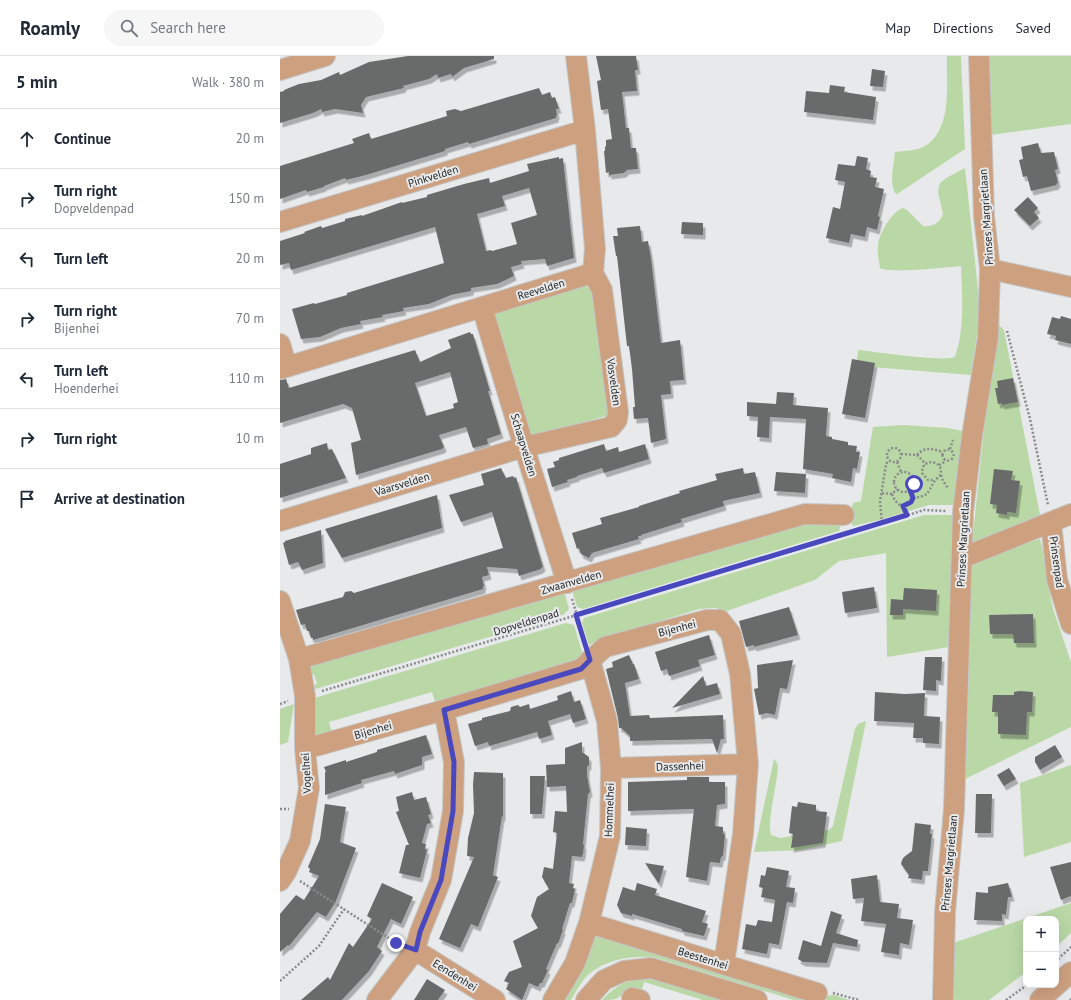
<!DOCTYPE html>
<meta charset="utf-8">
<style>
:root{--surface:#fff;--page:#f6f6f7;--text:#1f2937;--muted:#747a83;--line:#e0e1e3}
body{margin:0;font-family:"PT Sans",sans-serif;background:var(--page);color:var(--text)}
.controls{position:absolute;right:12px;bottom:12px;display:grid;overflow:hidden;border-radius:8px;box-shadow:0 4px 16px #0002}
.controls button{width:36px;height:36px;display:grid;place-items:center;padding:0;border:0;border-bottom:1px solid var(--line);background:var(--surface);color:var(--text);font:20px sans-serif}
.stop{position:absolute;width:12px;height:12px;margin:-9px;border:3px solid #4948be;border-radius:50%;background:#fff}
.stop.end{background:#4948be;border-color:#fff;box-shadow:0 1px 4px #0008}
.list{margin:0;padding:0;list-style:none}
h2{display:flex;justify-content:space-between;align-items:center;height:52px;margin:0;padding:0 16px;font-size:17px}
h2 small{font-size:13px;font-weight:400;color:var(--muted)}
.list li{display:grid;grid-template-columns:26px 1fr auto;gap:12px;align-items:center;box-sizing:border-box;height:60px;padding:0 16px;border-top:1px solid var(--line)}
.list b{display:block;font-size:15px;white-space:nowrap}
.list p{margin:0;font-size:13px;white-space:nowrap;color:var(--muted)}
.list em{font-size:13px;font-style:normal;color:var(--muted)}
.icon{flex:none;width:22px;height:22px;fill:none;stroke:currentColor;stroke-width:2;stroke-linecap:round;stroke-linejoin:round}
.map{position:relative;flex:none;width:791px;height:944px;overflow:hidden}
header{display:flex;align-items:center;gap:24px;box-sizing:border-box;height:56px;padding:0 20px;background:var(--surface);border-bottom:1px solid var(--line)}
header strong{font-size:19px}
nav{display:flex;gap:22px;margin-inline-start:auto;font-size:14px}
.search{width:280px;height:36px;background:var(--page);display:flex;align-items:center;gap:10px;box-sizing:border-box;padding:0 14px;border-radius:22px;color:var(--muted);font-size:15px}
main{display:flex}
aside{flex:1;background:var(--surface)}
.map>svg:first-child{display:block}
</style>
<header>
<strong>Roamly</strong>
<div class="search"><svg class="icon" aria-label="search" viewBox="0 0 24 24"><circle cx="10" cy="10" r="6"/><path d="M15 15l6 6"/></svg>Search here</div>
<nav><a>Map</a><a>Directions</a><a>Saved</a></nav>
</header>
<main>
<aside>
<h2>5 min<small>Walk · 380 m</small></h2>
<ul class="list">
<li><svg class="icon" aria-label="ahead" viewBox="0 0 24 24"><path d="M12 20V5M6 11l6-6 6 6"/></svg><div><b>Continue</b></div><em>20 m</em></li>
<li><svg class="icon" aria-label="right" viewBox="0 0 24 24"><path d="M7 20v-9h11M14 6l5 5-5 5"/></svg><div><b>Turn right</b><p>Dopveldenpad</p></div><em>150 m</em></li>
<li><svg class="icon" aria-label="left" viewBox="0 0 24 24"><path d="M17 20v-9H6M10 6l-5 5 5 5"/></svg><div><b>Turn left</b></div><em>20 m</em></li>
<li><svg class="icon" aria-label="right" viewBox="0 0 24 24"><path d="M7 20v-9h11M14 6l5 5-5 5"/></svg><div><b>Turn right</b><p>Bijenhei</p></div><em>70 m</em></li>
<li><svg class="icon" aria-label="left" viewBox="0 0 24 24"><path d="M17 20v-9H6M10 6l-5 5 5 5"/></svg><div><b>Turn left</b><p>Hoenderhei</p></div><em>110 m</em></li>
<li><svg class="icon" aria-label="right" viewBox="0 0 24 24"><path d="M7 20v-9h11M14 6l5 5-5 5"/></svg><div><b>Turn right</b></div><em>10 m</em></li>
<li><svg class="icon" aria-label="arrive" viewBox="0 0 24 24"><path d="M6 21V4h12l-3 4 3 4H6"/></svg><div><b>Arrive at destination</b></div></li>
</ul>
</aside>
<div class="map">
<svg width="791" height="944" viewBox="0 0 791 944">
<defs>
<filter id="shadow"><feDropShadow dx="2.5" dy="4.5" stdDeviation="0" flood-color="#0004"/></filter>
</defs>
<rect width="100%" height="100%" fill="#e7e9ea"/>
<path fill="#b9d8a6" d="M667 0H681L685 93 617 138 615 137C609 125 614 109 615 96 624 95 636 95 645 90 673 73 666 27 667 0Z
M706 0H791V68L710 79Z
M685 112 699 243 698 272 691 319 579 310 577 306 578 294C596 296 662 306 675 301 685 272 682 240 681 210 668 211 608 218 600 212 599 205 597 197 598 190 598 179 612 155 623 152L627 154 643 170C652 171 659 168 663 158L658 136 660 127 668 121Z
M299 227 314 234 329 359 251 382 212 254Z
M717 267 724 274 761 464 692 488 707 344Z
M624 369 667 372 688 376 677 446 673 449H649L599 464 573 470C568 463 571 455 573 447L581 445 593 371Z
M644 459H671L676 462 669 591 607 601 606 497 559 505 535 524 444 556 436 552 419 553 318 584 309 589 302 567 304 562Z
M522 462 561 468 559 475 303 553 297 551 292 534Z
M760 483 762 490 767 524 773 553 791 606V671L681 725 691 505Z
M277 534 285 538 289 553 283 559 32 634 31 630 37 628 34 618 27 619 31 611 37 607Z
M286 567 294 569 302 596V602L294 607 156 649 152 636 49 666 53 680H36L31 675V643Z
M14 648 8 686 0 689V653Z
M586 665 562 785 519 794 474 796 494 703 497 707 498 711C497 728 487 766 491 779L500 782 549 774 553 770 575 673 578 668Z
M791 709V786L744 801 740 727Z
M791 847V877L776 891V863H746V916L709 944H668L670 888Z
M314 878 535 941 554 939 569 944H514L373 901C350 900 328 903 309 918 301 925 296 936 291 944H278Z
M357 922H375L450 944H423L364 926 361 937C346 933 348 936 336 943 332 944 327 944 322 944 332 933 343 926 357 922Z"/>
<path fill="#696a6b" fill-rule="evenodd" filter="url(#shadow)" d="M128 0H214V3L184 12 172 21 171 18 158 22 157 18 149 23 123 30 124 32 86 41 81 49 83 57 55 53 42 56 41 53 33 57 0 67V36L4 35V34L19 28 41 24 59 16 60 19 89 6Z
M316 0H356L358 14H355L357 35 342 36 346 72H349L351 92H356L358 113 346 114V116H344V117L329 119V116L326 117 324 95H325V91L326 90V84L332 83 328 53 321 54 317 25 321 24Z
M592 13 605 15 603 31 590 30Z
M550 29 565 31 564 36 596 41 593 64 524 56 526 35 549 37Z
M259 32 262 39 270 36 272 42 275 41 279 53H276L277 59 276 60V62L189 88 188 86 165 93V95L86 119 66 124 65 122 44 130V131L27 136 26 134 0 143V110L74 87 72 83 89 77 91 83 167 60 166 55 175 53 181 55Z
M758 87 761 97 774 96 778 113 775 114 778 127 776 128 777 129 751 135 747 120 743 121 739 104 743 103 741 91Z
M577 100 588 102 586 113 591 115 590 121 597 122 595 131 604 133 598 160 600 161 597 174 587 171 585 181 571 178 569 187 546 182 553 151 560 153 565 126 555 124 558 108 575 110Z
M279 101V103L283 102 294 202 267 210 265 203 241 205 242 208 231 211 234 220 217 228 191 232V235L171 239 149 248 123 252 124 255 102 259 103 261 80 265 81 268 61 272 40 281 21 283 12 253 34 247 35 248 67 239V237L164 207 155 171 11 214 9 207 0 209V185L25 177 24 176 41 170 42 172 65 165V163L82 159V160L122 146V147L147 141V139L184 128 209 122 210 127 249 115 247 108ZM249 132 257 159 231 167 237 188 212 195 211 194 206 195 197 158 225 150 222 140Z
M748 141 758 152 754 156 759 162 750 170 734 154Z
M402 166 423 167V179L401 178Z
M360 170 362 186 368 185 371 202 381 287 400 284 404 324 390 325 391 338 381 339 386 383 371 387 368 362 354 363 353 351H355L352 313 349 290H347L337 200H336L333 180H338L337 172Z
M781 260 791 263V288L775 284 776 280 767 278 772 261 780 263Z
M190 276 191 278H193L210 335H208L221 378 207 383 208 388 193 392 186 371 159 379 164 391 162 393 76 419 71 387 81 384 72 352 63 348 0 367V324L6 323 9 332 135 294 140 306 171 292 168 284ZM170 316 178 346 173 348 174 352 146 360 135 327Z
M572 303 595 307 585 362 562 358Z
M733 322 738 346 722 349V347L718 348 715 332H718L717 325Z
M497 336 514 337 513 349 548 352 546 380 552 381V383L568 386V389L577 390 576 396H580L577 413 573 412 571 426 552 422 553 418 523 413 526 363 490 361 489 382 477 381 478 361 467 360V346L496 348Z
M47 387 48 394 52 393 66 422 0 442V408L31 398V392Z
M324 388 326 395 338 391 339 396 365 388 369 403 324 417 322 412 297 420V421L287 424 288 426 272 431 267 413 275 411 273 406 279 404V402Z
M221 412 226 422 233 420 234 422 236 421 263 511 261 512V513L239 520 237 513 207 511 209 519 202 521 204 530H203V533L33 584V582H31L29 575H27L25 568 21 569 16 554 63 541 65 536 71 535 74 537 223 492 212 456 181 466 169 439 204 429 201 418Z
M463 412 464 418 475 416 480 437 443 445 444 450 401 463 402 466 361 479V480H358L359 483 312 497 309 502 301 498 299 492 297 493 292 477 322 468 320 462 359 451V450L400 437 399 435 437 424 435 418Z
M714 413 733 415 731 424 740 425 736 457 727 456V459L716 457 717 449 710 448Z
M496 416 526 418 525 437 494 435Z
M157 439 162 472 125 483 62 502 45 473Z
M41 474 43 507 22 514 18 506 9 509 3 487 5 486V485Z
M594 531 597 552 565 557 562 536Z
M624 532 657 534 656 555 623 553V559H610L611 543 623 544Z
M509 551 518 579 474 591V589L466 591 459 565Z
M753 558 754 587H734L733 578H710L709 559Z
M429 579 435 599 418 604 420 610 389 620 387 613 381 615 375 596Z
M349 599 353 608H354L359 623 345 627 350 660 369 659 370 662 443 659 444 683H441L437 697 432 683 350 685V680L341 672H339L338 662 326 613 333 611 332 606Z
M645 601H662L661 625 656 624V635L643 634Z
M513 604 507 633 500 632 495 659 487 657 479 659 474 633 478 632 477 609Z
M423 620 426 630 437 627 440 638 392 652Z
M291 635 294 646 300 644 306 663 293 667 290 658 268 665 272 679 259 683 257 676 209 690 208 686 195 690 188 668 202 664V662L230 655 231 651 238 649 240 651 249 648 250 653 278 644 277 640Z
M740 635 753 636 752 656H747L746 679 718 678V656H712L713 639H734V636Z
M595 636 625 638 645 637 644 660 660 661 659 688 643 687V682H633L634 667 594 665Z
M146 679 152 698 142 701V709L115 718 114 715 81 724 82 727 45 739V716H46L44 711 66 704V706L97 696V694Z
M302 686V696L309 701V709L307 711V719L310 736 308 738 303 788 304 789 303 799H302V801L292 800 289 827 294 828 293 832 295 833 292 847H290L282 873 283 874 278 888 277 887 266 913 268 914 262 927H260L258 931 249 927 242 944 226 933 229 927 224 925 229 916 242 911 233 885 258 872 251 860 257 841 269 833 262 821 264 811 273 813 277 777 273 776 275 755 287 756 286 730 267 731 266 709 285 708V692Z
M775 689 782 701 760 714 755 706V701Z
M729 712 736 723 724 730 717 719Z
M194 716 223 717V761L222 760 213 819 218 821 198 871 191 868 180 892 159 883 194 801 187 800 188 782 194 757 193 729Z
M250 720H265L262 758H250Z
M407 721H429V726H445V748L437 749 435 770 443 771V777L445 779 443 800 441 801 440 807 430 806 427 825 406 821 414 753 348 755V726L407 724Z
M132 736 134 744 146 741 151 758 148 759 151 767 147 768 142 787 146 788 145 793 147 794 140 822 119 817 126 789H129L116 756 119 755 116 741Z
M696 738H712L711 777H695Z
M518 746 536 749V755L547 756 543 787 511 792 513 778 509 777 512 750 517 751Z
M45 748 66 751 60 786 76 792 56 845 46 861 37 856 9 890 8 889 0 896V858L16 839 24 844 39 820 29 816 30 813 28 811 40 783Z
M635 767 651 769 650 778H652L648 815H643L642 824 628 822 629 819 621 808 622 804 624 801 632 795Z
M346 771 367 773 366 790 345 789Z
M791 806V840L781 844 770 811Z
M365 807 384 810 379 828Z
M487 811 509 815 506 831 515 832 513 847 507 846 499 889 489 887 487 898 462 893 466 868 476 870 478 864 492 866 495 844 481 841 483 832 479 831 481 819 485 820Z
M597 819 600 846 619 848 617 862 633 864 629 889 620 887 619 899 601 896 606 868 581 865 584 842 573 843 571 823Z
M102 827 133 841 121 868 111 863 97 891 102 895 89 915 62 944H21L48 921 50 924 69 887 73 891 92 863 87 860Z
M357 827 377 833 375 839 426 855 422 866 428 868 424 880 402 875V873L352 858V860L341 857 337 849 343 831 355 835Z
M728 827 732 841H728L726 859 722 858V865L694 864 696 836 708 837V831Z
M551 855 562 859 556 877 578 884 577 891 553 887 547 907 523 906 518 903 523 884 541 890Z
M147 923 165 934 158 944H134Z"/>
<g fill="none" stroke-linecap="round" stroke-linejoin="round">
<defs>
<path id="minor" d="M0 14 45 0
M0 166 305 74
M710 213 791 231
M202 251 244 391 287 527
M0 288 7 311
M0 313 313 217 315 193 305 74 296 0
M0 465 244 391 331 371 337 364 338 356 322 234 313 217
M771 466 777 523 791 568
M682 502 791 458
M0 545 19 603 25 640V693L29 732 20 785 6 816 0 825
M19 603 525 458 564 459
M25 693 164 654 301 613 325 591 427 564H440L451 578 460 618 468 708 463 778 444 908
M331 712 468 708
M309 867 537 937
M135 894 215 944
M352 942 360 944
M97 944 135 894 140 876 161 824 173 755 174 706 164 654
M273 944 295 907 309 867 330 780 331 712 327 665 310 604
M306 944 324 924 344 915 371 912 477 944
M663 944 665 856 674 753 683 456 692 380 708 281 710 213 704 160 699 0
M760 944 791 916"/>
</defs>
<use href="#minor" stroke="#c4c6c7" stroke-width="22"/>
<path stroke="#898a8b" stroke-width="2.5" stroke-dasharray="2 2" stroke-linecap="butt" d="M727 275 750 363 768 449
M607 399a7 7 0 1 1 14 0a7 7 0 1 1-14 0Z
M670 393 673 384
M662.5 399a5.5 5.5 0 1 1 11 0a5.5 5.5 0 1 1-11 0Z
M621 398 637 399 646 408
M637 399C645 390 653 393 663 396
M617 406 621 416
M659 409 663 407 665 403
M614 426a10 10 0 1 1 20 0a10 10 0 1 1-20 0Z
M661 419 663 425 668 432
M602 437 612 438 617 433
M612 438C616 449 626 457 633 442L630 434
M633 442C648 440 647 438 654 426 655 423 659 422 660 419 666 406 642 399 642 417L648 424H654
M623 450 627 459
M602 467 600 445 606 409 608 404
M292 543 305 586
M42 635 572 477 644 454 666 455
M0 648 8 645
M0 753H9
M20 825 118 888
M778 903 791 891
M0 925 39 890 64 853
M553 937 579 944
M726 944 747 929
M790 944 791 943"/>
<use href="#minor" stroke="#cda180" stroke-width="20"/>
</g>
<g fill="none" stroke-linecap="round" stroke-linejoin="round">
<path stroke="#4948be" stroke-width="5" d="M116 887 136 894 140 876 161 824 173 755 174 706 164 654 301 613 310 604 296 559 627 459 623 450 631 446 633 442 630 434 634 428"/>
</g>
<g text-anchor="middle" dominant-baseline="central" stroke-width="4" stroke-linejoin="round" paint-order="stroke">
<g font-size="11" fill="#252526" stroke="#e7e9ea">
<text transform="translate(153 120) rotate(-17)">Pinkvelden</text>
<text transform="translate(706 161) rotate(-94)">Prinses Margrietlaan</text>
<text transform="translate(261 233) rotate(-17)">Reevelden</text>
<text transform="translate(334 326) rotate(82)">Vosvelden</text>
<text transform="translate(244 389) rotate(73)">Schaapvelden</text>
<text transform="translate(122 428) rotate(-17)">Vaarsvelden</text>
<text transform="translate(683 483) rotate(-87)">Prinses Margrietlaan</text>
<text transform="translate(777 506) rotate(82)">Prinsenpad</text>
<text transform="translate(291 526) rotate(-16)">Zwaanvelden</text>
<text transform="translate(246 566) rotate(-17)">Dopveldenpad</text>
<text transform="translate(397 572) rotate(-15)">Bijenhei</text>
<text transform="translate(93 674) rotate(-16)">Bijenhei</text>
<text transform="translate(400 710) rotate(-2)">Dassenhei</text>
<text transform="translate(26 717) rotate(-93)">Vogelhei</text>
<text transform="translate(329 754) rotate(-88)">Hommelhei</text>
<text transform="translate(669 807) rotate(-85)">Prinses Margrietlaan</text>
<text transform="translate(423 902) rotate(17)">Beestenhei</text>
<text transform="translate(175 919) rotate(32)">Eendenhei</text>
</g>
</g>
</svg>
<div class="controls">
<button>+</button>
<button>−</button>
</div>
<div class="stop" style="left:634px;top:428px"></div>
<div class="stop end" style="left:116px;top:887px"></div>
</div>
</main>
